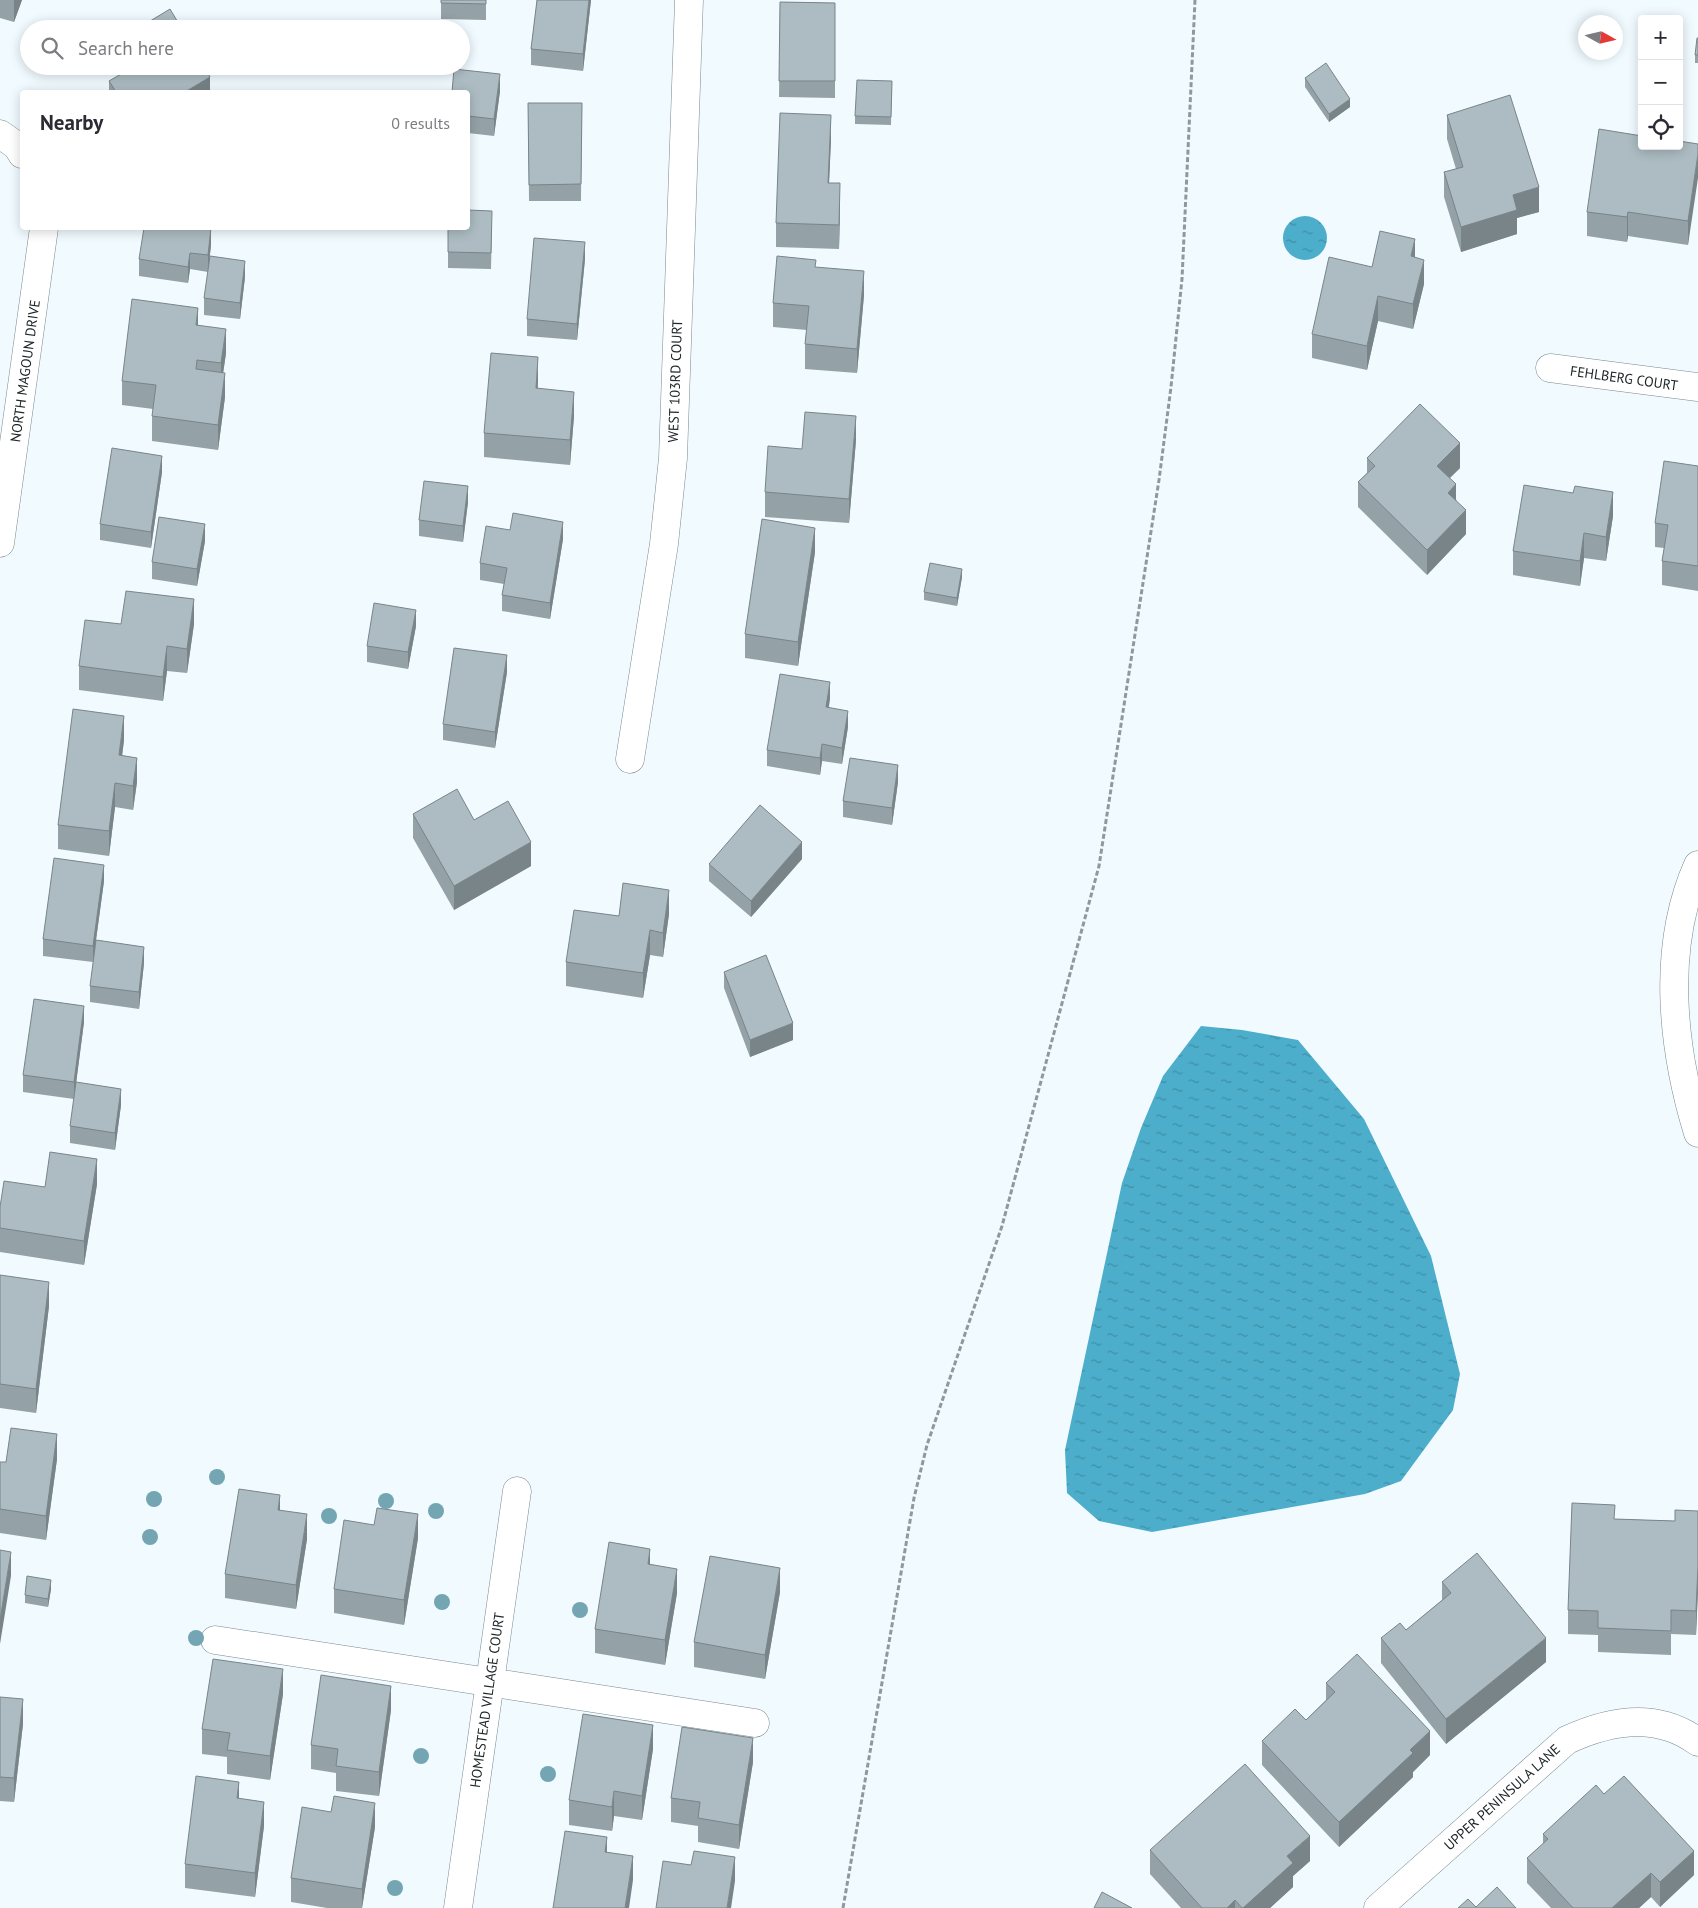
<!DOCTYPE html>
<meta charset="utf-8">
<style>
:root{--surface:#fff;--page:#f2f2f3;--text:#2b2b33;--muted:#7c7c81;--line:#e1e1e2}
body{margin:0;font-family:"PT Sans",sans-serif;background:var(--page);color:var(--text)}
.controls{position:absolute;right:15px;top:15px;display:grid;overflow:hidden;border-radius:5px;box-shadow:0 2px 12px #0003}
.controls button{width:45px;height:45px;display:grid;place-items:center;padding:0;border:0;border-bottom:1px solid var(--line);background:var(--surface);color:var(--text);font:25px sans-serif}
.compass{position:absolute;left:1578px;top:15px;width:45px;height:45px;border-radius:50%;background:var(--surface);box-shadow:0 2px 12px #0003;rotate:98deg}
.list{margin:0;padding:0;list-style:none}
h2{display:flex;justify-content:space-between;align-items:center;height:65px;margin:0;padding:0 20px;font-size:21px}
h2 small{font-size:16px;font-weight:400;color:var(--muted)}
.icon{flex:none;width:28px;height:28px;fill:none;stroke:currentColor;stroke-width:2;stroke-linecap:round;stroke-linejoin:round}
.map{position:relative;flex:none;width:1698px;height:1908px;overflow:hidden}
.search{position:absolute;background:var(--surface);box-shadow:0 2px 12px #0003;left:20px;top:20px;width:450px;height:55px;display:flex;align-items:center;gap:12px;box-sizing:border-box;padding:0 18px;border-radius:28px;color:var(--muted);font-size:19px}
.panel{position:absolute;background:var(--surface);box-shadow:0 2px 12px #0003;left:20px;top:90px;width:450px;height:140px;border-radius:5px}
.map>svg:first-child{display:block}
</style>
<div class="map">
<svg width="1698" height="1908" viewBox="0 0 1698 1908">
<defs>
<pattern id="water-ripples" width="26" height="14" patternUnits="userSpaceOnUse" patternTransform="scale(1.25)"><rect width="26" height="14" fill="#4caecb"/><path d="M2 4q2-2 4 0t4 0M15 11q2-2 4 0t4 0" fill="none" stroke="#3f8ea5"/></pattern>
</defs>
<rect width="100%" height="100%" fill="#f1fbff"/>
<path fill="url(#water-ripples)" d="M1283 238a22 22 0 1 1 44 0a22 22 0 1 1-44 0Z
M1201 1026 1242 1030 1298 1040 1364 1119 1431 1256 1460 1374 1453 1410 1401 1481 1365 1494 1152 1532 1099 1521 1067 1493 1065 1450 1122 1183 1141 1128 1163 1076Z"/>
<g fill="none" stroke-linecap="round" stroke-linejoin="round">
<defs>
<path id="minor" d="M0 134 17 146 22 154
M1550 368 1698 387
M0 543 44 228
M630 759 664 544 673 458 689 0
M1698 865C1661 948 1672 1048 1698 1133
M215 1640 755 1723
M458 1908 517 1491
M1378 1908 1567 1740C1610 1720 1658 1712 1698 1742"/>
</defs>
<use href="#minor" stroke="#79888d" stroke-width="29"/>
<path stroke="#90989b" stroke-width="3" stroke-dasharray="5 2.5" stroke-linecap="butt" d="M843 1908 914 1498 927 1445 1002 1226 1099 866 1159 480 1171 387 1182 279 1195 0"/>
<use href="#minor" stroke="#fff" stroke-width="28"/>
</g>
<g fill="#73a5b2">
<circle cx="217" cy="1477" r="8"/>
<circle cx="154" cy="1499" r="8"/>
<circle cx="386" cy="1501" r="8"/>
<circle cx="436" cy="1511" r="8"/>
<circle cx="329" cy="1516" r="8"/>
<circle cx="150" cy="1537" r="8"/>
<circle cx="442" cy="1602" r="8"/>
<circle cx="580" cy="1610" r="8"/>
<circle cx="196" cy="1638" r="8"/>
<circle cx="421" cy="1756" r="8"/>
<circle cx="548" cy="1774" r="8"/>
<circle cx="395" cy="1888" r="8"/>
</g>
<path fill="#94a2a7" d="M0 0H22L14 22 0 18Z
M441 0H486V20L441 19Z
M537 0H591L583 71 531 65V49Z
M780 2 835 3V98L779 97Z
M1698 38V63H1695V55Z
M1305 78 1350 107 1329 122 1305 87Z
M109 81 210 92H109Z
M892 81 891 125 855 124V116Z
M500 91 494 136 468 133V92Z
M528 103H582L581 201H529Z
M1447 115 1539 212 1517 218V234L1461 252 1444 197V172L1456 169 1447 139Z
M831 139 829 183 840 208 839 249 776 247V223Z
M1698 144 1688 245 1628 236 1627 242 1587 236V212Z
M492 227 491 269 448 268V252Z
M211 245 208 272 190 269 188 283 139 276V259Z
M1415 257 1424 284 1413 329 1378 321 1367 370 1312 358V334L1372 267Z
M585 259 577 340 527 336V319Z
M816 267 864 295 857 373 805 369V344L807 330 773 327V303Z
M245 277 240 319 204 315V298Z
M198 325 226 353 223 373 225 397 218 450 152 441V416L153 409 122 405V381Z
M538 381V388L574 416 570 465 484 457V433Z
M856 440 849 523 765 517V492L802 449Z
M1367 458 1460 468 1450 478 1466 534 1427 575 1358 507V482L1367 473Z
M1698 466V591L1662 585V561L1664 548 1655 547V523Z
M162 472 151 548 100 540V524Z
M468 502 463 542 419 536V520Z
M1613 516 1606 561 1584 558 1580 586 1513 575V551Z
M563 539 550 619 502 611V595L504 584 480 580V563Z
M205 541 197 586 152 579V562Z
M815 552 798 666 745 658V634Z
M962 577 957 606 924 600V592Z
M121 624H194L187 673 167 671 163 701 79 690V666Z
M416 626 408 669 367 662V646Z
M507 672 495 748 443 740V724Z
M830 698 829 707 848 727 842 764 822 761 820 775 767 766V750Z
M124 740 122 756 137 782 133 810 115 807 109 856 58 849V825Z
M898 782 892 825 843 817V801Z
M413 814 474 820 531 866 454 910 413 838Z
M802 859 751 917 709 881V864Z
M104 881 93 962 43 956V939Z
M669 914 663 957 650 955 643 998 566 986V962L619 916Z
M144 963 139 1009 90 1002V986Z
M724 972 793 1040 750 1057 724 988Z
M84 1022 74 1099 23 1092V1075Z
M121 1105 115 1150 70 1143V1126Z
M97 1184 84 1265 0 1252V1207Z
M0 1275 49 1306 36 1413 0 1408Z
M57 1459 46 1540 0 1533V1462H6Z
M1698 1511V1590L1696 1635 1671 1634V1655L1598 1652V1635L1568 1634V1610L1615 1519 1675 1521Z
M374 1525 418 1538 404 1625 334 1613V1589Z
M307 1539 296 1609 225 1598V1574Z
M650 1564 677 1593 665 1665 595 1653V1629Z
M1442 1582 1546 1662 1446 1744 1381 1663V1638L1406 1630 1442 1600Z
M51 1589 48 1607 25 1603V1595Z
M780 1592 765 1679 694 1667V1642Z
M1326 1683 1430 1755 1413 1772V1777L1339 1847 1262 1765V1741L1306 1720 1326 1700Z
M283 1694 270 1780 227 1774V1757L202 1754V1729Z
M0 1697 23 1724 14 1802 0 1801Z
M391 1710 379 1796 336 1791V1773L311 1769V1745Z
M653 1749 642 1820 614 1816 612 1831 569 1825V1800Z
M753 1762 739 1849 698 1842V1826L671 1822V1798Z
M1604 1794 1694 1875 1660 1907 1651 1897 1639 1908H1551L1527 1883V1858L1543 1844V1834Z
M239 1799 264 1826 255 1897 185 1888V1864Z
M375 1827 362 1908H327L291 1902V1878Z
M1150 1850 1310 1861 1293 1876V1887L1270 1908H1181L1150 1874Z"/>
<path fill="#788488" d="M14 0H22L14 22Z
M589 0H591L583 71V54Z
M500 74V91L494 136V119Z
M210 77V92H185Z
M1350 99V107L1329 122V114Z
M831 115V139L828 207V183Z
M1698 154V178L1688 245V221Z
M840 183V208L839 249V225Z
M1539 187V212L1517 218V234L1461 252V227L1513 195Z
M1628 212V236L1627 242V217Z
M211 228V245L208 272V255Z
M1415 239V263L1411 256Z
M585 242V259L577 340V324Z
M190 253V269L188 283V267Z
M1424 260V284L1413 329V304Z
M245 261V277L240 319V303Z
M864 271V295L857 373V349Z
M1378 296V321L1367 370V346Z
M198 308V332L196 325Z
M226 329V353L221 388V363Z
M538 357V381L536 412V388Z
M225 373V397L218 450V425Z
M574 392V416L570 465V440Z
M856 416V440L849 523V499Z
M1460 443V468L1437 490V466Z
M162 456V472L151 548V532Z
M1456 484V508L1448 493Z
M468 486V502L463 542V526Z
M1613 492V516L1606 561V537Z
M1466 510V534L1427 575V550Z
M563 522V539L550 619V603Z
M205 524V541L197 586V569Z
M815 528V552L798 666V642Z
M1584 533V558L1580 586V561Z
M962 569V577L957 606V598Z
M194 599V624L187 673V649Z
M416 610V626L408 669V652Z
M167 646V671L163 701V677Z
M507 655V672L495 748V732Z
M830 682V698L826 723V707Z
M848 711V727L842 764V748Z
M124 716V740L119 780V755Z
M822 744V761L820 775V758Z
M137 758V782L133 810V786Z
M898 765V782L892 825V808Z
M115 783V807L109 856V831Z
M531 842V866L454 910V886Z
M802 842V859L751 917V901Z
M104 865V881L93 962V946Z
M669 890V914L663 957V933Z
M650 930V955L643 998V973Z
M144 947V963L139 1009V992Z
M84 1006V1022L74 1099V1082Z
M793 1023V1040L750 1057V1040Z
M121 1089V1105L115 1150V1133Z
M97 1159V1184L84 1265V1241Z
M49 1282V1306L36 1413V1389Z
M57 1434V1459L46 1540V1516Z
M280 1495V1519L278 1510Z
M307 1514V1539L296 1609V1585Z
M418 1514V1538L404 1625V1600Z
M650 1549V1573L648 1564Z
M11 1552V1576L0 1644V1620Z
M1698 1566V1590L1696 1635V1611Z
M780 1568V1592L765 1679V1655Z
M677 1569V1593L665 1665V1640Z
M51 1580V1589L48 1607V1599Z
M1546 1638V1662L1446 1744V1719Z
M283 1669V1694L270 1780V1756Z
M391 1686V1710L379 1796V1772Z
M23 1699V1724L14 1802V1778Z
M653 1725V1749L642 1820V1796Z
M1430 1731V1755L1413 1772V1777L1339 1847V1822L1410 1750Z
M753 1738V1762L739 1849V1825Z
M239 1782V1806L237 1798Z
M614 1791V1816L612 1831V1807Z
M264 1802V1826L255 1897V1873Z
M375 1803V1827L362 1908V1889Z
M1310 1836V1861L1293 1876V1887L1270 1908H1243L1287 1856Z
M607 1837V1861L605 1852Z
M1694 1851V1875L1660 1907V1882Z
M633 1856V1880L629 1908H625Z
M735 1857V1881L731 1908H727Z
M1651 1873V1897L1639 1908H1612Z
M1235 1900V1908H1227Z"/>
<path fill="#acbcc2" stroke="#788488" d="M441 0H486V4L441 3Z
M537 0H589L583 54 531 49Z
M780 2 835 3V81H779Z
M170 9 182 29H137Z
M1697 38H1698V55H1695Z
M1326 63 1350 99 1329 114 1305 78Z
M135 66H204L210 77 185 92H116L109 81Z
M454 69 500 74 494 119 468 116V92H452Z
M857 80 892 81 891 117 855 116Z
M1510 95 1539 187 1513 195 1517 210 1461 227 1444 172 1463 167 1447 115Z
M528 103H582L581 184 529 185Z
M780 113 831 115 828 183H840L839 225 776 223Z
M1599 129 1642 136V146H1679V141L1698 144V154L1688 221 1628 212 1627 217 1587 212Z
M468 210 492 211 491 253 448 252V228H468Z
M144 228H211L208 255 190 253 188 267 139 259Z
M1380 231 1415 239 1411 256 1424 260 1413 304 1378 296 1367 346 1312 334 1329 257 1372 267Z
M534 238 585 242 577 324 527 319Z
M210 256 245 261 240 303 204 298Z
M777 256 816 260 815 267 864 271 857 349 805 344 809 306 773 303Z
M132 299 198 308 196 325 226 329 221 363 197 360 196 369 225 373 218 425 152 416 156 385 122 381Z
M491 353 538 357 536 388 574 392 570 440 484 433Z
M1420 404 1460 443 1437 466 1456 484 1448 493 1466 510 1427 550 1358 482 1375 466 1367 458Z
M805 412 856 416 849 499 765 492 768 446 802 449Z
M112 448 162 456 151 532 100 524Z
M1664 461 1698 466V566L1662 561 1668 525 1655 523Z
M424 481 468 486 463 526 419 520Z
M1524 485 1573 493 1575 486 1613 492 1606 537 1584 533 1580 561 1513 551Z
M513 513 563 522 550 603 502 595 507 568 480 563 486 526 510 530Z
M159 517 205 524 197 569 152 562Z
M762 519 815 528 798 642 745 634Z
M930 563 962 569 957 598 924 592Z
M126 591 194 599 187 649 167 646 163 677 79 666 85 620 121 624Z
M374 603 416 610 408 652 367 646Z
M454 648 507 655 495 732 443 724Z
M780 674 830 682 826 707 848 711 842 748 822 744 820 758 767 750Z
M73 709 124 716 119 755 137 758 133 786 115 783 109 831 58 825Z
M850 758 898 765 892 808 843 801Z
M457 789 474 820 508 801 531 842 454 886 413 814Z
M760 805 802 842 751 901 709 864Z
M54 858 104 865 93 946 43 939Z
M623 883 669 890 663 933 650 930 643 973 566 962 574 910 619 916Z
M96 940 144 947 139 992 90 986Z
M766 955 793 1023 750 1040 724 972Z
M34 999 84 1006 74 1082 23 1075Z
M76 1082 121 1089 115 1133 70 1126Z
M50 1152 97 1159 84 1241 0 1228V1207L4 1181 45 1187Z
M0 1275 49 1282 36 1389 0 1384Z
M11 1428 57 1434 46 1516 0 1509V1462H6Z
M239 1489 280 1495 278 1510 307 1514 296 1585 225 1574Z
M1572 1503 1615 1505 1614 1519 1675 1521V1510L1698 1511V1566L1696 1611 1671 1610V1631L1598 1628V1611L1568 1610Z
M377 1508 418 1514 404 1600 334 1589 344 1520 374 1525Z
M609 1542 650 1549 648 1564 677 1569 665 1640 595 1629Z
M0 1550 11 1552 0 1620Z
M1477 1553 1546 1638 1446 1719 1381 1638 1400 1623 1406 1630 1451 1593 1442 1582Z
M710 1556 780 1568 765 1655 694 1642Z
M27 1576 51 1580 48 1599 25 1595Z
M1357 1654 1430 1731 1410 1750 1413 1753 1339 1822 1262 1741 1295 1709 1306 1720 1335 1692 1326 1683Z
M213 1659 283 1669 270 1756 227 1750 230 1733 202 1729Z
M321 1675 391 1686 379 1772 336 1766 338 1749 311 1745Z
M0 1697 23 1699 14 1778 0 1777Z
M583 1714 653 1725 642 1796 614 1791 612 1807 569 1800Z
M682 1727 753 1738 739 1825 698 1818 700 1802 671 1798Z
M1245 1764 1310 1836 1287 1856 1293 1863 1243 1908H1242L1235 1900 1227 1908H1202L1150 1850Z
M196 1776 239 1782 237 1798 264 1802 255 1873 185 1864Z
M1624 1776 1694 1851 1660 1882 1651 1873 1612 1908H1573L1527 1858 1548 1839 1543 1834 1596 1785 1604 1794Z
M334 1796 375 1803 362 1889 291 1878 302 1807 331 1812Z
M565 1831 607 1837 605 1852 633 1856 625 1908H553Z
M694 1851 735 1857 727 1908H656L663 1861 691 1865Z
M1497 1887 1516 1908H1458L1468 1899 1476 1907Z
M1102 1892 1132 1908H1094Z"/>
<g text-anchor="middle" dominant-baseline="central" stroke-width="5" stroke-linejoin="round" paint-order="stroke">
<g font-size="14" fill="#202729" stroke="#fff">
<text transform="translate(25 371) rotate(-82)">NORTH MAGOUN DRIVE</text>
<text transform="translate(1624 378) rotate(8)">FEHLBERG COURT</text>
<text transform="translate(675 381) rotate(-88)">WEST 103RD COURT</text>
<text transform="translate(487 1700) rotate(-82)">HOMESTEAD VILLAGE COURT</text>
<text transform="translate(1502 1797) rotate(-42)">UPPER PENINSULA LANE</text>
</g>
</g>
</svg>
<div class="controls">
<button>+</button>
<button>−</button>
<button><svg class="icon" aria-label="locate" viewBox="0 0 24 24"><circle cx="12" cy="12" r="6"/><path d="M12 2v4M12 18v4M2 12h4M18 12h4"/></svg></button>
</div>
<svg class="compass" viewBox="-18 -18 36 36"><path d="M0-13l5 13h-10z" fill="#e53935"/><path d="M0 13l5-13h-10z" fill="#7c7c81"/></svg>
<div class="search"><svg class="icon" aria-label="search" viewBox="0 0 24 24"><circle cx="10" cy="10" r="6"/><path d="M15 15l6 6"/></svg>Search here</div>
<section class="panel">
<h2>Nearby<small>0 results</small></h2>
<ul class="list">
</ul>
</section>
</div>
